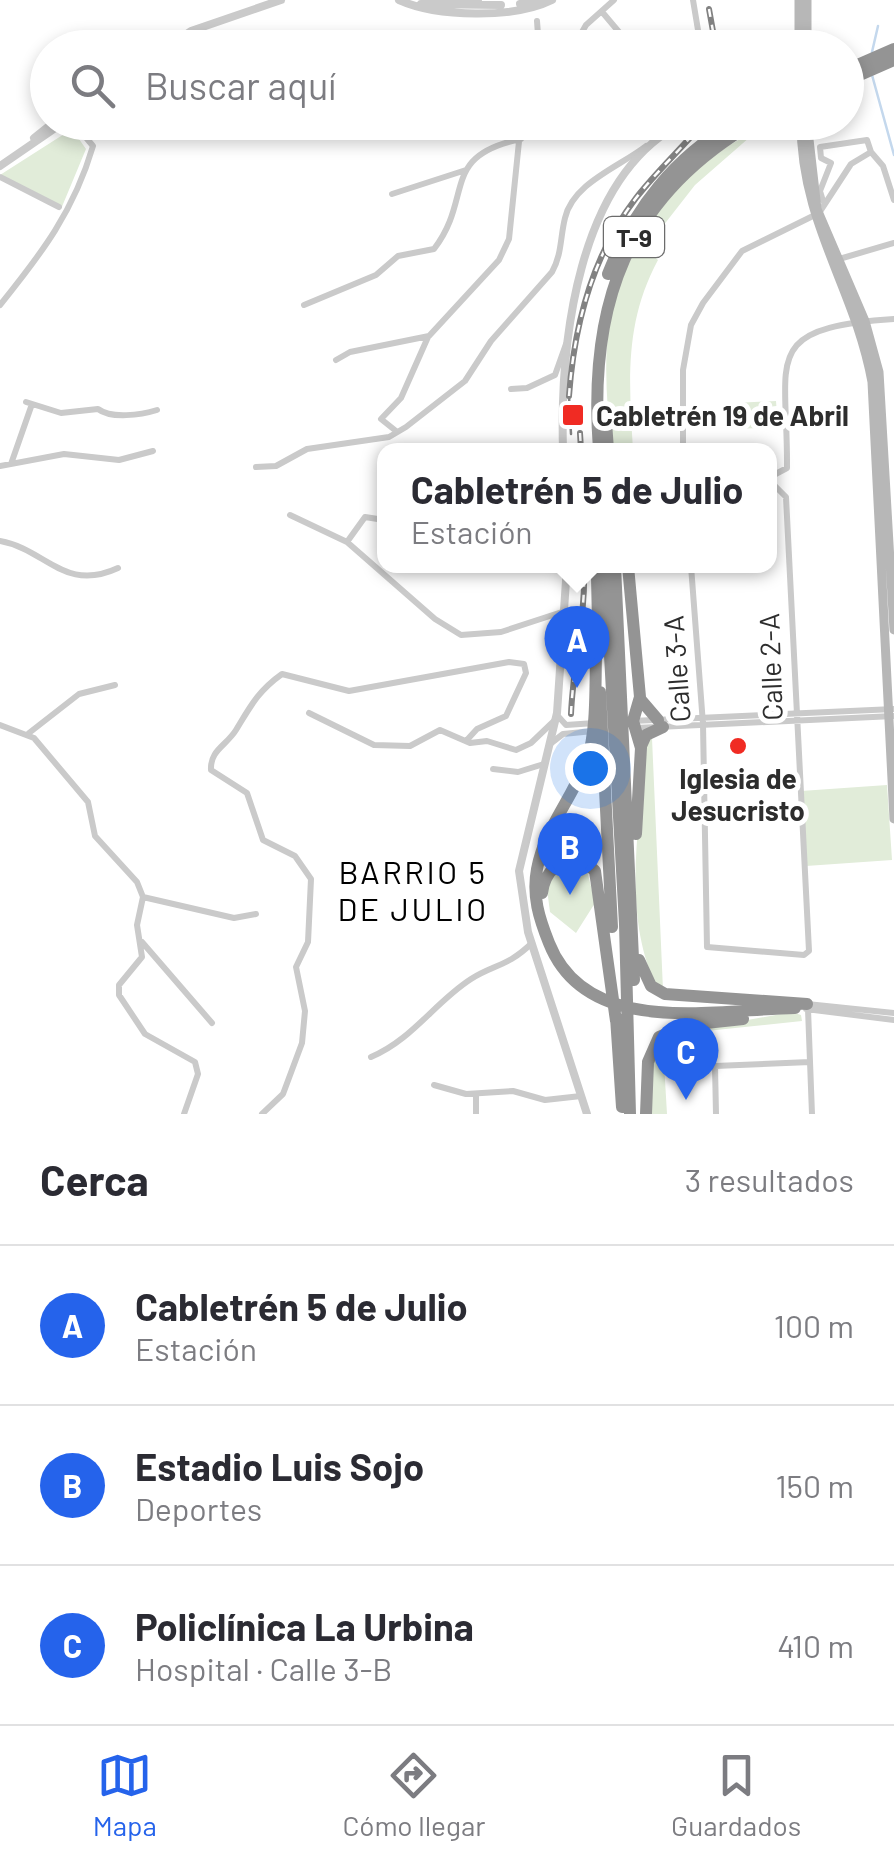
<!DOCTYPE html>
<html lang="es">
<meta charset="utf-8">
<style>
:root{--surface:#fff;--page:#f7f7f7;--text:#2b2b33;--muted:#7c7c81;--line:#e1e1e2;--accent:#2563eb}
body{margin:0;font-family:Barlow,sans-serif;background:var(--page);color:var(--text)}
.you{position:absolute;left:590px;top:768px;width:35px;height:35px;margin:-25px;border:8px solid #fff;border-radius:50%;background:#1a73e8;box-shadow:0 0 0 15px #1a73e833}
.badge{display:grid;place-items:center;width:65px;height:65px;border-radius:50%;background:var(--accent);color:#fff;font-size:32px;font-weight:700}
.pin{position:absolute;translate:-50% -82px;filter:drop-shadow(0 2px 5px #0008)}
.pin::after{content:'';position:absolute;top:52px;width:35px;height:30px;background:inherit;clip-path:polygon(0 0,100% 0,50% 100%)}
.popup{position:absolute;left:377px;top:443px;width:400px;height:130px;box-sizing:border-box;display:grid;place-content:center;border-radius:20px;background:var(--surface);filter:drop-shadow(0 2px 8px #0005);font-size:32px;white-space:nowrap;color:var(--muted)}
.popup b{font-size:38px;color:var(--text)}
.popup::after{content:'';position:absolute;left:50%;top:100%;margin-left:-20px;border:20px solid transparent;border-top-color:var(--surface)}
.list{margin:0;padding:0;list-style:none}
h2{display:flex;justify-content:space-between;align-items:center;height:130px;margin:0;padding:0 40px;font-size:42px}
h2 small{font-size:32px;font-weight:400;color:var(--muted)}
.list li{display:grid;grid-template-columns:65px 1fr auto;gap:30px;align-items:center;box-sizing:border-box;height:160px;padding:0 40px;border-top:2px solid var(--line)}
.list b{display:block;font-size:38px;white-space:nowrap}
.list p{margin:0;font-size:32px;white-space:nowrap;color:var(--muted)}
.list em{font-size:32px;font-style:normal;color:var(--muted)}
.icon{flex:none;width:55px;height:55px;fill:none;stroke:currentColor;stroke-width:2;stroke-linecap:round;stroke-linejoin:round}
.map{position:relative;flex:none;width:894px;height:1114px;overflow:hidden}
.search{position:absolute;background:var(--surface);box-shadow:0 5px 15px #0003;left:30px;right:30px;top:30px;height:110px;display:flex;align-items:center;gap:25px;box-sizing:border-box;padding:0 35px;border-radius:55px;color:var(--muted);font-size:38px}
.sheet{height:610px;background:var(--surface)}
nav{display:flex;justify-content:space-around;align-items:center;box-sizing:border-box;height:140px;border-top:2px solid var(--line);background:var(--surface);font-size:28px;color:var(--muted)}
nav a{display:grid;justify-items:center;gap:5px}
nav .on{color:var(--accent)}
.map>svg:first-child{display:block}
</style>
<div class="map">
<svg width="894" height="1114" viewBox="0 0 894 1114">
<rect width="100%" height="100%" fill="#fff"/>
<path fill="#e1ecd9" d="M72 129 86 149 61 209 0 175Z
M758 130 695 185 645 249 658 260C624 323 629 382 633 450H611C608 409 603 368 609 327 622 245 682 164 758 130Z
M776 401 778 427 735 429 734 403Z
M648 737 652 738 663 990 658 989C620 916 640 816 648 737Z
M887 785 892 860 806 866 801 791Z
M573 864 587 870 595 903 576 933 550 912 547 889 556 871Z
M792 1012 801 1015 802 1021 668 1035 663 1046 667 1114H648L652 1054 665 1035Z"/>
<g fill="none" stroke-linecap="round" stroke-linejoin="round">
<path stroke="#c4d8ed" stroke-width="2.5" d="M872 52 878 26
M872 75 894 155"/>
<path stroke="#cacaca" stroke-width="6" d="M693 0 701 48
M603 13 619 32 643 40
M537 21 539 48
M573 48 586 25 614 0
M522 129 567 122
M871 152 883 166 894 200
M0 177 59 207
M392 194 466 170
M839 259 894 243
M0 305C42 253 74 211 93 146L73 122
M304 305 376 275 398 256 434 249C474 197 439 156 521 139
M336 360 350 352 429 336 499 260 509 239 521 122
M511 389 527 388 555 375 566 344
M26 402 61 413 98 409C111 419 141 415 157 410
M396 431 381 419 401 398 428 337
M683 450V370L691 325 703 303 742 251 819 213 851 164 871 152 867 140 820 147 821 158 831 163 820 191 823 201
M11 464 32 404
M0 466 64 454 119 460 153 451
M256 467 276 466 307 449 389 437 406 427 465 381 491 341 552 272C562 254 560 238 565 218 573 183 619 167 646 146
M770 477 787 468C788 358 759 328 894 319
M290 515 347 542 435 619 461 635 501 632 565 611
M0 541C46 549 64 593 118 568
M347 542 365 517 384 520
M691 566 703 724 707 947 804 955 809 951 786 497 770 481
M309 713 374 745 410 746 440 730 470 743 487 741 516 750 531 743 555 720
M557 715 566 725 595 723
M632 721 894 709
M0 725 34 738 88 802 95 836 137 882 143 897 137 925 142 957 119 985V995L145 1034 195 1062 198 1074 184 1114
M636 728 894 716
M29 733 79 694 115 685
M550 744 563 734 593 731
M493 769 518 772 544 764
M143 897 234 918 256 914
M142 942 212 1023
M807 1004 894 1013
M806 1009 894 1020
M808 1009 812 1114
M371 1057C412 1040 435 1002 471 979 495 964 507 967 532 943
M434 1085 466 1094 513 1091 545 1100 581 1096
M262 1114 283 1094 302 1043 305 1011 296 967 308 942 311 879 295 856 263 840 247 793 211 770C210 750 226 746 236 730 250 707 258 691 282 674L349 691 509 662 524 664 526 673 506 716 477 729 466 741
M476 1114V1095
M716 1114 715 1066 810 1062"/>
<path stroke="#cacaca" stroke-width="8" d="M399 0C437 17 514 19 552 0
M427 0H478
M421 4 501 5
M520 4 539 0
M166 48 191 31 281 0
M34 138 54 122
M0 166 64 122
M563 450C560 345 576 176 684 122
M567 566 557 713 519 871 528 932 587 1114"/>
<path stroke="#b7b7b7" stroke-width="9" d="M799 0V48
M807 48V0
M801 122C801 224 855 288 872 382L894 819
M807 122 817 209 865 321 879 372 894 630"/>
<path stroke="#949494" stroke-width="12" d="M846 70 894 49
M846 81 894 60
M608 274C634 208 674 158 735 122
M605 408 608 450
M599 450C588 306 625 197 755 122
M605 566 625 924 630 1114
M615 566 634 980
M628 566 640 697 633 721 641 748 636 834
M597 577 598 622
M598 615C593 655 600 725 587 759 573 798 545 827 537 869 532 896 539 918 549 943 587 1039 716 1009 795 1008
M600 692 612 927
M640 699 658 720
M641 746 646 735 663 727
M542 893C545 870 560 858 583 860L595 871 616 1021
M639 960 651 986 665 994 807 1004
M616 1017 622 1107
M646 1114 648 1062 659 1037 687 1025 743 1019"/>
<path stroke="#828282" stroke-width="2.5" d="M569 396 571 434"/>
<defs>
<path id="rail" d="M709 9 716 48
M569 396C574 326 593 254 636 198 657 171 682 148 704 122
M580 433 581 450
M571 714C573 664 586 616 584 566"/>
</defs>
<use href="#rail" stroke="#828282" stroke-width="6"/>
<use href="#rail" stroke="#fff" stroke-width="2.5" stroke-dasharray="8" stroke-linecap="butt"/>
</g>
<g fill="#f02b23" stroke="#fff" stroke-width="4">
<rect x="561" y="403" width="24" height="24" rx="5"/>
<circle cx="738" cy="746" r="10"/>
</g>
<g text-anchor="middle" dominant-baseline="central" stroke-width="10" stroke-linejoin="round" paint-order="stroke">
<rect fill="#fff" stroke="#6c6c6c" stroke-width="2.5" x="604" y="217" width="60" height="40" rx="8"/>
<g font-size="25" font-weight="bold" fill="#2d2d2d">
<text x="634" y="237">T-9</text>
</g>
<g font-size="28" font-weight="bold" fill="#2d2d2d" stroke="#fff" text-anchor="start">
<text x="596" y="415">Cabletrén 19 de Abril</text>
<text x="738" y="778" text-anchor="middle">Iglesia de<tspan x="738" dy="32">Jesucristo</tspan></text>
</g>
<g font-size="28" fill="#2d2d2d" stroke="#fff">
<text transform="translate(770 667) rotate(-92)">Calle 2-A</text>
<text transform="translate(676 669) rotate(-94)">Calle 3-A</text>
</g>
<g font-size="32" letter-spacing="2.5" fill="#000" stroke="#fff">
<text x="413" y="871">BARRIO 5<tspan x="413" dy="37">DE JULIO</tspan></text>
</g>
</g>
</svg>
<div class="you"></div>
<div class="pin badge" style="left:577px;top:688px">A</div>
<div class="popup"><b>Cabletrén 5 de Julio</b>Estación</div>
<div class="pin badge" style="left:570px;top:895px">B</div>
<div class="pin badge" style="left:686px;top:1100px">C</div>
<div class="search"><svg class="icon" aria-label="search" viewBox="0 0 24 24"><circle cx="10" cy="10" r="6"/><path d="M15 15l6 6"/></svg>Buscar aquí</div>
</div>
<section class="sheet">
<h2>Cerca<small>3 resultados</small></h2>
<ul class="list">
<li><span class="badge">A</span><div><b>Cabletrén 5 de Julio</b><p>Estación</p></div><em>100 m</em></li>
<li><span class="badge">B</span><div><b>Estadio Luis Sojo</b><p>Deportes</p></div><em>150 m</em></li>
<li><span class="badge">C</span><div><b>Policlínica La Urbina</b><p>Hospital · Calle 3-B</p></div><em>410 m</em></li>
</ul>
</section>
<nav>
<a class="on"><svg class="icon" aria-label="map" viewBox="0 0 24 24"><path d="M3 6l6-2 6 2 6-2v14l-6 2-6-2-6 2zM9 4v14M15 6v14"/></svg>Mapa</a>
<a><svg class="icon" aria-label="directions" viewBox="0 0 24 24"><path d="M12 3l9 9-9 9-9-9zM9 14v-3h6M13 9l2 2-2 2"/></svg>Cómo llegar</a>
<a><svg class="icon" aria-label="saved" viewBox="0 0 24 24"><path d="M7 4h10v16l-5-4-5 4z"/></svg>Guardados</a>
</nav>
